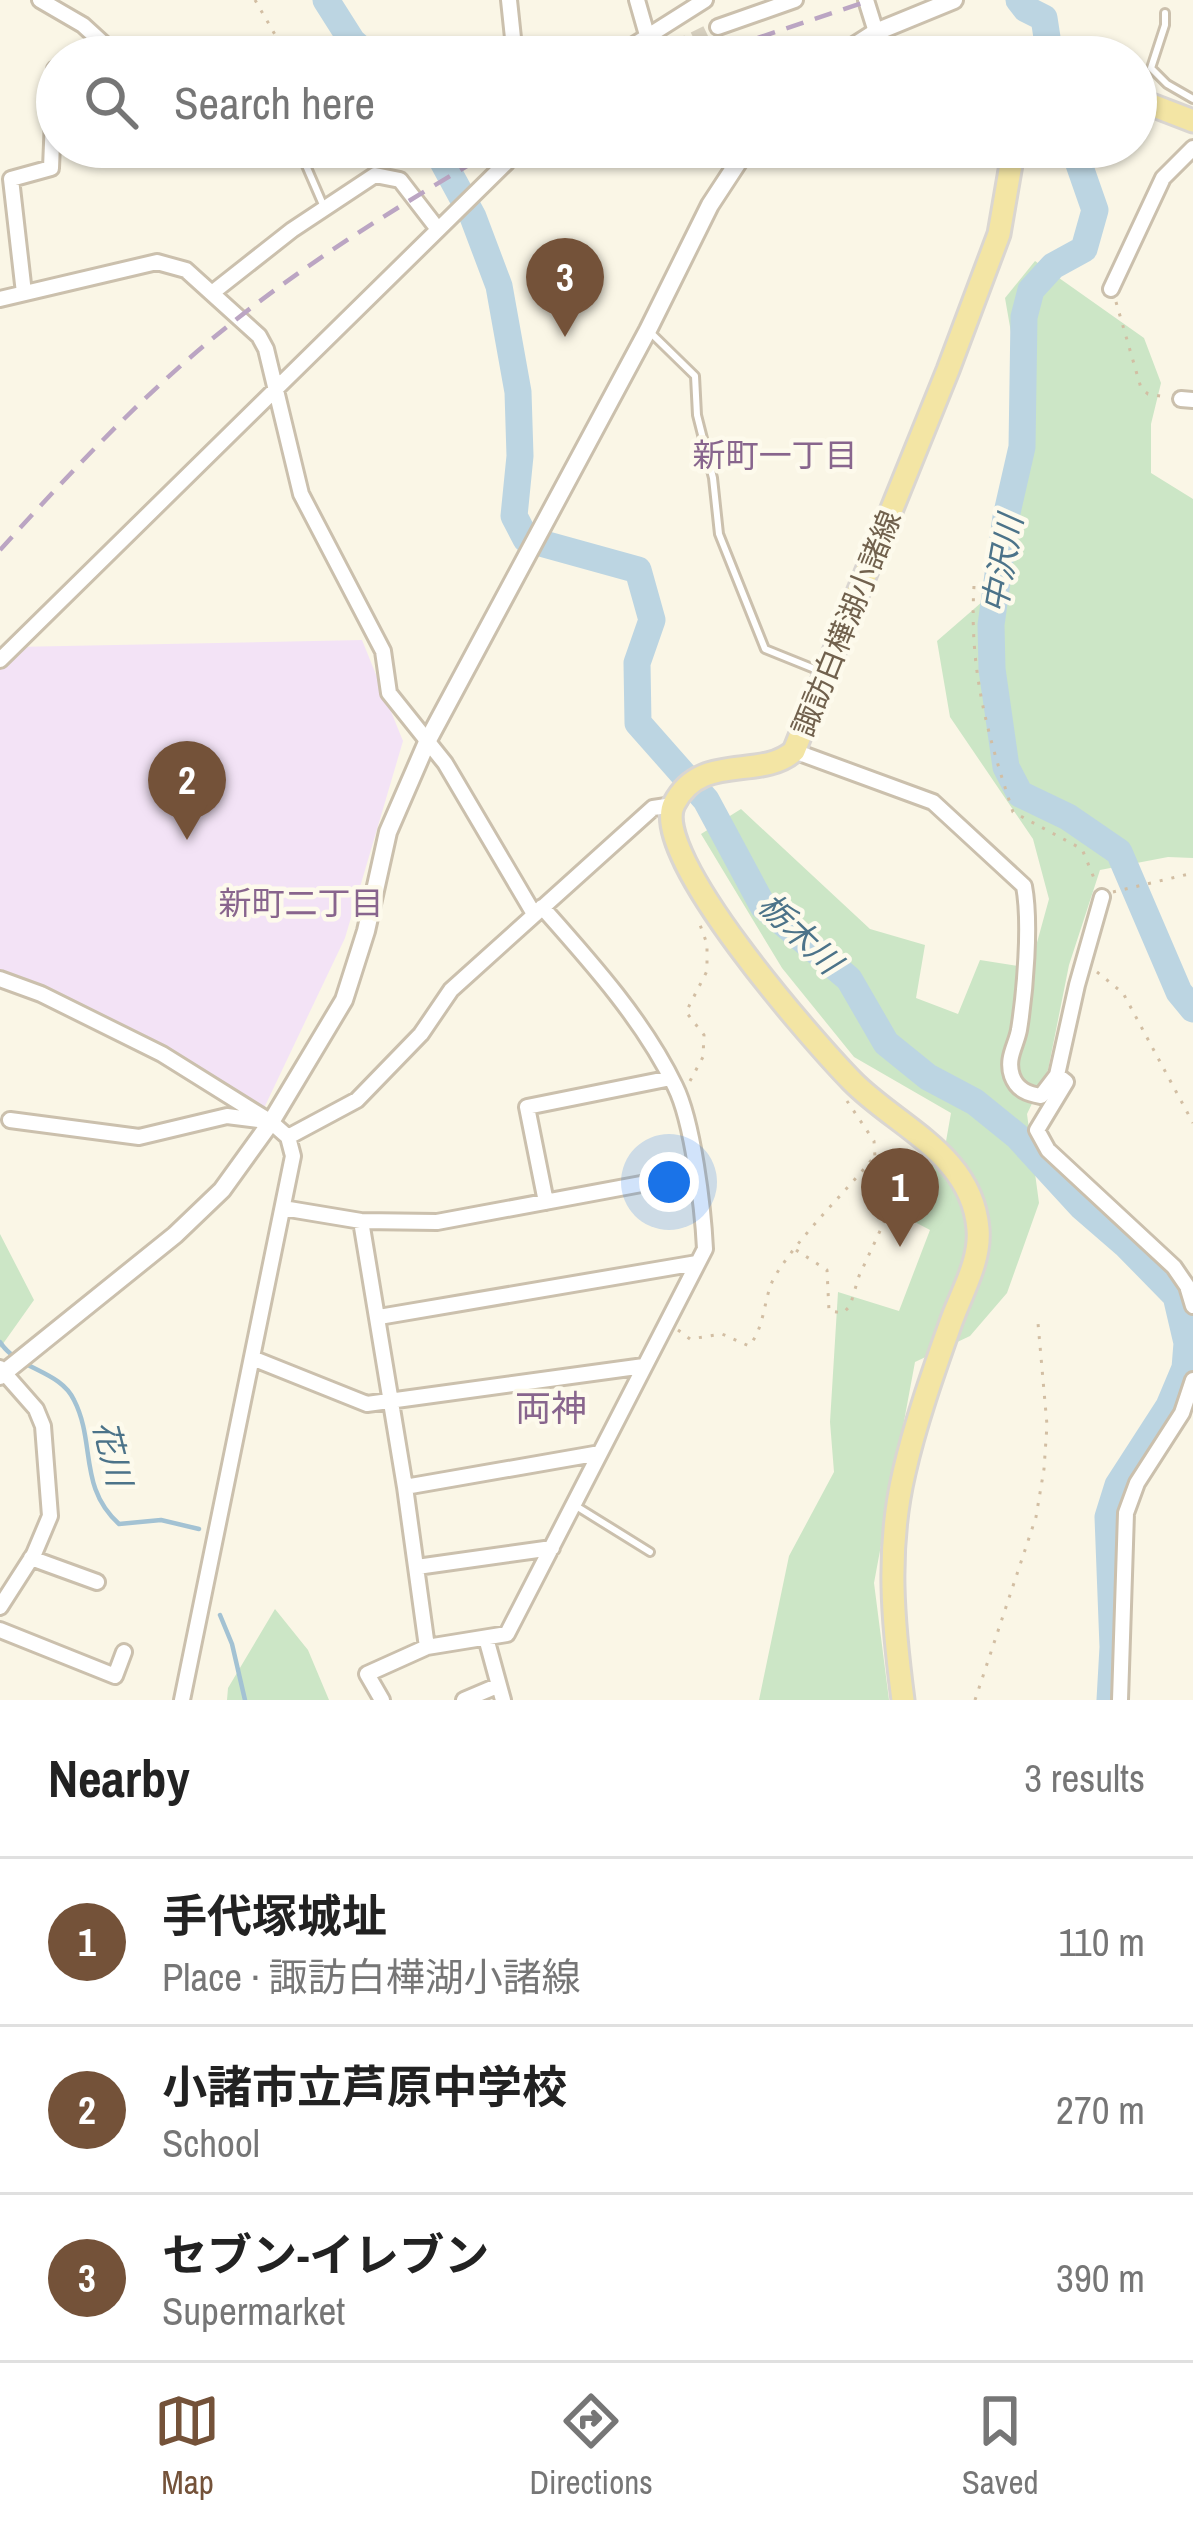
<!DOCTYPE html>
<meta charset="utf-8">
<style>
:root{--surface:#fff;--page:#f2f2f2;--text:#222;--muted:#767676;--line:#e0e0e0;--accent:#745239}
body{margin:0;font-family:"Archivo Narrow","Noto Sans JP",sans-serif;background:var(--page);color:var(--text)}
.you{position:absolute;left:669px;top:1182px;width:42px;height:42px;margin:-30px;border:9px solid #fff;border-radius:50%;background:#1a73e8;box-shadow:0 0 0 18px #1a73e833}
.badge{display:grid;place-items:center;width:78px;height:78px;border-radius:50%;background:var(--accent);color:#fff;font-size:39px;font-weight:700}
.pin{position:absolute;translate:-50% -99px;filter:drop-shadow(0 3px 6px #0008)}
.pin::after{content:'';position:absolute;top:63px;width:42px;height:36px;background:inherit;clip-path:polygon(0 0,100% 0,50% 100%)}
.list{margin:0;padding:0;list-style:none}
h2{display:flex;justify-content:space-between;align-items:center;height:156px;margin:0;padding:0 48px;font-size:51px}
h2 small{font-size:39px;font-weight:400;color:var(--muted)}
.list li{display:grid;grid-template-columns:78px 1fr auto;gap:36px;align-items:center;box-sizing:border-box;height:168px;padding:0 48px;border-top:3px solid var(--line)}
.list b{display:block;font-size:45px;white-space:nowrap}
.list p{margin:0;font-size:39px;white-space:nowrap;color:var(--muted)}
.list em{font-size:39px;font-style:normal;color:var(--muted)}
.icon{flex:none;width:66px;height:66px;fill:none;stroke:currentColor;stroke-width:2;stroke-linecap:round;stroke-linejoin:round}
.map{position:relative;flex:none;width:1193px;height:1700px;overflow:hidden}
.search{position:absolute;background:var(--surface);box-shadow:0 3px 9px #0004;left:36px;right:36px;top:36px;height:132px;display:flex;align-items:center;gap:30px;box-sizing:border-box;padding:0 42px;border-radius:66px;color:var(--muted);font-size:45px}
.sheet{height:660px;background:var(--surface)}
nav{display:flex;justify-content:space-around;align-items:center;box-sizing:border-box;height:168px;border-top:3px solid var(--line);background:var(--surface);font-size:33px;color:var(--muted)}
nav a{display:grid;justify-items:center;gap:6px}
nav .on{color:var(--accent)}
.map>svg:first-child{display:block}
</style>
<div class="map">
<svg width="1193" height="1700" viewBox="0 0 1193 1700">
<rect width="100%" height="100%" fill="#faf6e6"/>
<path fill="#f3e3f6" d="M362 640 403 741 345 938 265 1106 271 1122 128 1039 0 979V660L13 647Z"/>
<path fill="#cce6c6" d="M1035 261 1144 338 1161 383 1151 424V473L1193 499V858L1168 857 1100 870 1069 965 1048 1070 1027 1114 1039 1203 1007 1293 970 1336 915 1362 874 1583 889 1700H759L789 1556 834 1472 830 1422 838 1292 899 1311 930 1230 892 1210 945 1147 951 1113 854 1057 782 968 701 834 741 809 870 929 925 945 916 998 958 1014 980 960 1030 968 1049 899 1033 839 950 717 937 641 1005 582 1032 453 1005 298Z
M0 1234 34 1300 0 1348Z
M275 1609 308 1650 329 1700H227L228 1688Z"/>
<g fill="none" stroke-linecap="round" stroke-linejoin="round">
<path stroke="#a3c2d3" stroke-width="4.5" d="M0 1342C18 1370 60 1370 74 1400 96 1443 78 1487 119 1524L161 1520 199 1529
M1187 1343 1193 1346
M220 1615 232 1644 245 1700"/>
<path stroke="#bcd5e2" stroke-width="27" d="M326 0 352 41 370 57
M1019 0 1026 9 1044 18 1050 57
M435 147 473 217 499 286 518 392 520 456 514 516 526 539 638 570 652 620 637 663 638 723 706 800 763 906 849 979 886 1043 928 1077 975 1102 1017 1136 1081 1206 1126 1245 1176 1296 1187 1343 1185 1368 1169 1406 1118 1485 1108 1517 1113 1647 1110 1700
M1073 147 1095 210 1084 249 1053 266 1031 290 1024 317 1022 447 1006 517 991 625 992 669 1006 767 1020 794 1068 817 1119 852 1179 992 1193 1009"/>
<path stroke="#d8d1c0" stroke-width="14" stroke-dasharray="14 7" stroke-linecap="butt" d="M656 57 718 27
M507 162 526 147"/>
<defs>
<path id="service" d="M1165 13V25L1151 68 1167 84 1193 99
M298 147 324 207
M651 333 695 376 697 415 713 478 719 534 765 649 822 672
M576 1506 650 1552"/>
<path id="minor" d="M40 0 83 25 118 57
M509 0 515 57
M637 0 647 35
M866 0 876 32
M718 27 795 0
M615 57 705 0
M1111 289 1163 178 1193 148
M24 293 11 179 51 168 55 69
M212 293 292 230 375 175 400 180 437 228
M0 299 157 262 186 270 259 336 266 349 301 494 383 651 389 693 445 763 534 914
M1181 399 1193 400
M0 660 507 162
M794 751 933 802 1024 886C1031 923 1025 992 1019 1030 1016 1046 1006 1058 1012 1076 1017 1090 1028 1094 1041 1096L1057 1075 1077 985 1102 897
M0 979 41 994 162 1054 271 1122 288 1137 293 1156 182 1700
M1057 1075 1066 1082 1037 1130 1048 1150 1174 1267 1187 1286 1193 1306
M10 1120 139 1137 227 1116 266 1121
M288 1137 357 1100 421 1034 451 990 653 808 673 805
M546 1202 527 1107 671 1078
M283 1208 361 1221 437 1222 695 1174
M361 1221 405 1487 427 1647
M379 1317 697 1263
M252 1358 367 1404 644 1366
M0 1368 36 1409 43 1426 50 1516 34 1554 0 1607
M405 1487 600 1453
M31 1558 97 1582
M417 1567 552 1548
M0 1630 115 1676 124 1652
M486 1638 503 1700
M382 1700 367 1674 427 1647 507 1634 705 1249C703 1208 693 1122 675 1086 644 1021 590 961 542 907
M464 1700 497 1686
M1120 1700 1126 1513 1137 1483 1182 1413 1193 1380"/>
<path id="tertiary" d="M837 57 876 32 954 0
M0 1376 175 1235 222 1190 271 1122 344 1000 366 931 388 832 428 740 648 330 710 205 748 147"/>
<path id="primary" d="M1136 99 1193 121
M903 1700C893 1623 886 1550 904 1473 915 1424 933 1373 950 1325 960 1295 981 1262 978 1229 972 1154 897 1127 852 1081 814 1042 648 854 674 804 701 751 760 781 794 751L948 370 999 234 1014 147"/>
</defs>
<use href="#service" stroke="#cbc0ad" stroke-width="12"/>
<use href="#minor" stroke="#cbc0ad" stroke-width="20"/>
<use href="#tertiary" stroke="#cbc0ad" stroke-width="22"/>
<use href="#primary" stroke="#dad6d1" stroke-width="27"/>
<path stroke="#d2bea3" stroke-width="3" stroke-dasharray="3 9" stroke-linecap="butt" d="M255 0 288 57
M486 162 487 147
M1116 302 1141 388 1148 394 1166 397
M974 586C969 670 987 733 1013 812L1082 849 1096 883
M1113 892 1193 873
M1097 972 1123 993 1193 1123
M690 1081 703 1057 704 1035 686 1012 707 971V944L699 922
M796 1250 827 1270 829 1311 843 1313 850 1306 859 1276 901 1186V1177L875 1157 874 1141 847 1101
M678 1330 690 1339 722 1334 749 1346C766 1326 763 1297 775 1276 802 1233 842 1196 874 1157
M975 1700 1036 1517 1044 1469 1047 1425 1038 1323"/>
<use href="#service" stroke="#fff" stroke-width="6"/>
<use href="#minor" stroke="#fff" stroke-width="14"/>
<use href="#tertiary" stroke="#fff" stroke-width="16"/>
<use href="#primary" stroke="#f3e5a4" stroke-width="21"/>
<path stroke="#bba5c3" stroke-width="4.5" stroke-dasharray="18 12" stroke-linecap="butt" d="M701 57 871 0
M0 550C70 473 141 396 223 330 309 260 404 203 499 147"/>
</g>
<g text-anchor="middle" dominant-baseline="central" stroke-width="9" stroke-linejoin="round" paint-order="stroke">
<g font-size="30" fill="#71614d" stroke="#fdfaec">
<text transform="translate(846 623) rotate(-68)">諏訪白樺湖小諸線</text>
</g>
<g font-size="33" fill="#88658d" stroke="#fdfaec">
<text x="775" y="455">新町一丁目</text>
<text x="301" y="903">新町二丁目</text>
</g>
<g font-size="33" font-style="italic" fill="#4c7389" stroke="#fdfaec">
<text transform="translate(1002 564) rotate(-80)">中沢川</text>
<text transform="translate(800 933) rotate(44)">栃木川</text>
<text transform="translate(113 1453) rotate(76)">花川</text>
</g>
<g font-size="36" fill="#88658d" stroke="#fdfaec">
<text x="551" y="1408">両神</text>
</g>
</g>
</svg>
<div class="you"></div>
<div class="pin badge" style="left:900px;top:1247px">1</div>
<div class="pin badge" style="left:187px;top:840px">2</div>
<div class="pin badge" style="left:565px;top:337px">3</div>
<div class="search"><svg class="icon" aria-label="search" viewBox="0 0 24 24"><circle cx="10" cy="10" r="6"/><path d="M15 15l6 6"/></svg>Search here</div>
</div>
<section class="sheet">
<h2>Nearby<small>3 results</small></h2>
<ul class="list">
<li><span class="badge">1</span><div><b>手代塚城址</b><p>Place · 諏訪白樺湖小諸線</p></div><em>110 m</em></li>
<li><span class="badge">2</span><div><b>小諸市立芦原中学校</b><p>School</p></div><em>270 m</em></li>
<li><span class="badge">3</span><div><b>セブン-イレブン</b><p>Supermarket</p></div><em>390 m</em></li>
</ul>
</section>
<nav>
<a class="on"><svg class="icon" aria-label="map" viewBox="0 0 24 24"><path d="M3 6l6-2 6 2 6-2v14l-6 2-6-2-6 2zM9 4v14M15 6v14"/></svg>Map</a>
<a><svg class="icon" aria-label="directions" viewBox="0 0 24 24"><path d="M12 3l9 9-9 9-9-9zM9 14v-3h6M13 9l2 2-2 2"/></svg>Directions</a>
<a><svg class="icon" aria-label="saved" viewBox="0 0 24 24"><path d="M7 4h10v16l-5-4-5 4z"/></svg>Saved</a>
</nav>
